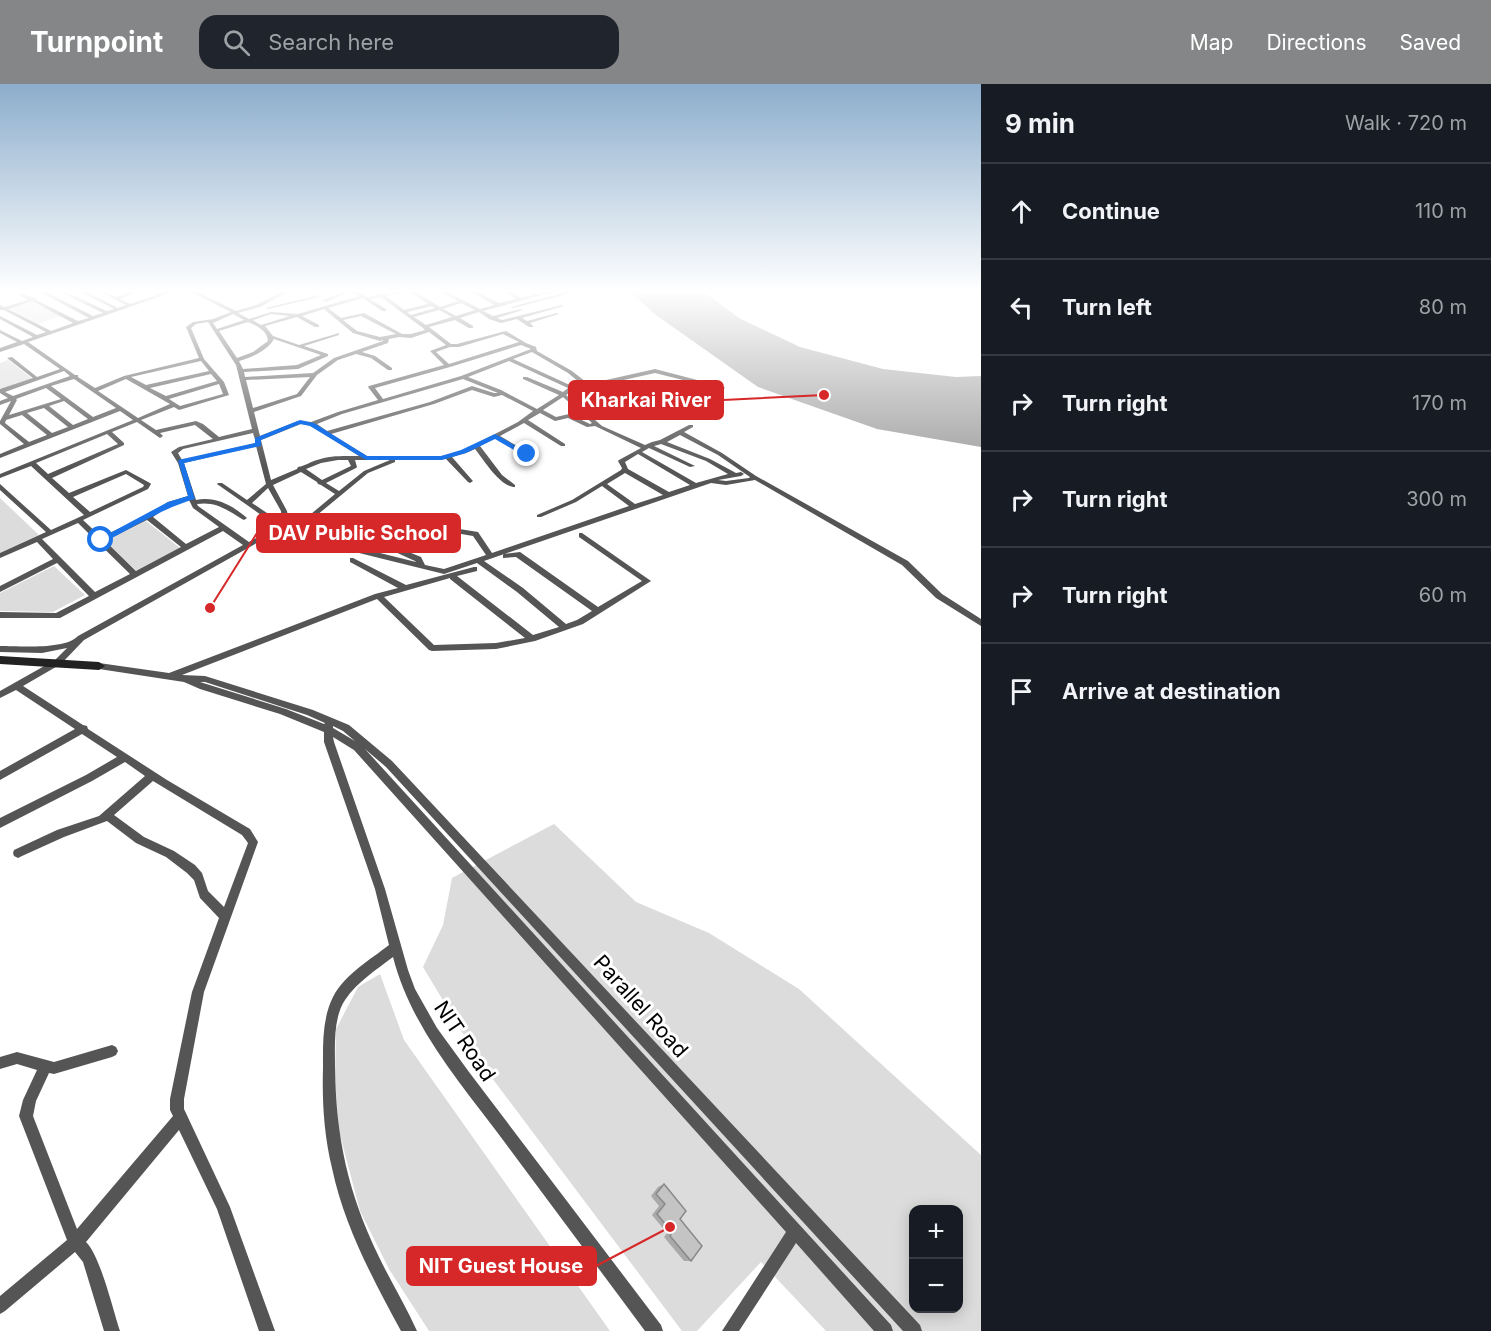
<!DOCTYPE html>
<meta charset="utf-8">
<style>
:root{--surface:#171b24;--page:#20242c;--text:#f1f3f6;--muted:#9ea1a6;--line:#363941;--accent:#858687}
body{margin:0;font-family:Inter,sans-serif;background:var(--page);color:var(--text)}
.controls{position:absolute;right:18px;bottom:18px;display:grid;overflow:hidden;border-radius:12px;box-shadow:0 3px 15px #0003}
.controls button{width:54px;height:54px;display:grid;place-items:center;padding:0;border:0;border-bottom:2px solid var(--line);background:var(--surface);color:var(--text);font:30px sans-serif}
.stop{position:absolute;width:18px;height:18px;margin:-14px;border:4px solid #1a73e8;border-radius:50%;background:#fff}
.stop.end{background:#1a73e8;border-color:#fff;box-shadow:0 2px 6px #0008}
.list{margin:0;padding:0;list-style:none}
h2{display:flex;justify-content:space-between;align-items:center;height:78px;margin:0;padding:0 24px;font-size:26px}
h2 small{font-size:20px;font-weight:400;color:var(--muted)}
.list li{display:grid;grid-template-columns:39px 1fr auto;gap:18px;align-items:center;box-sizing:border-box;height:96px;padding:0 24px;border-top:2px solid var(--line)}
.list b{display:block;font-size:22px;white-space:nowrap}
.list em{font-size:20px;font-style:normal;color:var(--muted)}
.icon{flex:none;width:33px;height:33px;fill:none;stroke:currentColor;stroke-width:2;stroke-linecap:round;stroke-linejoin:round}
.map{position:relative;flex:none;width:981px;height:1247px;overflow:hidden}
header{display:flex;align-items:center;gap:36px;box-sizing:border-box;height:84px;padding:0 30px;background:var(--accent);color:#fff}
header strong{font-size:28px}
nav{display:flex;gap:33px;margin-inline-start:auto;font-size:21px}
.search{width:420px;height:54px;background:var(--page);display:flex;align-items:center;gap:15px;box-sizing:border-box;padding:0 21px;border-radius:18px;color:var(--muted);font-size:22px}
main{display:flex}
aside{flex:1;background:var(--surface)}
.map>svg:first-child{display:block}
</style>
<header>
<strong>Turnpoint</strong>
<div class="search"><svg class="icon" aria-label="search" viewBox="0 0 24 24"><circle cx="10" cy="10" r="6"/><path d="M15 15l6 6"/></svg>Search here</div>
<nav><a>Map</a><a>Directions</a><a>Saved</a></nav>
</header>
<main>
<div class="map">
<svg width="981" height="1247" viewBox="0 0 981 1247">
<rect width="100%" height="100%" fill="#fff"/>
<path fill="#dcdcdc" fill-rule="evenodd" d="M30 217 60 232 38 240 8 224Z
M8 276 33 295 2 305 0 304V279Z
M0 414 39 451 0 469Z
M146 437 180 464 137 487 104 457Z
M54 482 85 511 53 528 0 527V509Z
M554 740 636 818 709 849 799 905 981 1071V1247H826L761 1178 697 1247H682L480 978 423 883 443 841 452 794ZM914 1126H958V1224H914Z
M380 890 404 956 610 1247H429L389 1185 360 1127 339 1047 335 994 336 945 358 903Z"/>
<path fill="#a3a3a3" d="M630 208H704L739 234 800 263 883 285 956 293 981 292V363L877 345 758 303 656 231Z"/>
<g fill="none" stroke-linecap="round" stroke-linejoin="round">
<path fill="#555" fill-rule="evenodd" d="M15 208C23 208 29 214 37 214L36 216 78 237 89 234 40 208H46L93 232 103 229 60 208H66L107 227 114 225 81 208H87L118 224 126 221 100 208H106L116 213 129 208H136L120 215 130 220 166 208H173L28 258 75 291H78V293L95 304 124 292 199 274 186 243 193 238 213 235 231 228 191 208H197L236 227 256 221 282 208H288L260 223 238 229 249 235 271 228 298 230 359 212 350 208H357L368 213 381 210 404 208 386 212 404 226 428 220 410 208H416L440 223 458 217 441 208H447L480 225 494 221 471 208H477L499 219 516 215 506 208H512L521 214 544 208H553L483 227 493 232 521 225 523 226 497 234 502 236 562 221 564 222 522 234 527 237 557 229 559 230 530 239 533 242V243H529L517 235 501 239 489 235 479 228 460 234 473 242V244H469L455 236 429 243 451 260H457L506 247 526 259 536 263 537 267 572 287 586 298 606 296 655 285 724 303 725 304 722 306 705 301 693 308 649 326 647 325V323L658 318 636 303V301H640L663 316 699 300 655 289 606 300 580 302 566 311 602 342 645 361 652 358 660 356 689 341H693V343L684 348 722 369 756 392 908 477 942 510 981 535V542L936 514 902 481 755 396 726 401 711 399 484 477 523 504 566 540 577 536 592 527 516 473 503 474V470L520 468 598 523 642 497 579 453V449H582L651 497 583 540 535 557 496 565 432 567 429 566 377 515 182 591 205 592 313 626 349 641 392 677 920 1241 922 1247H903L386 683 365 665 891 1241 893 1247H874L796 1159 739 1247H722L786 1148 354 666 333 653 334 658 385 805 408 886 415 905 437 944 469 988 661 1241 663 1247H645C599 1185 552 1122 506 1060 463 1002 411 944 393 873 376 886 357 898 345 916 333 934 335 962 335 983 336 1054 348 1109 379 1173 391 1198 406 1222 417 1247H401C373 1195 344 1142 332 1084 324 1051 322 1018 323 984 323 961 322 935 333 913 345 890 370 876 389 861L375 805 324 658V648L280 630 200 605 184 598 99 585 95 582 99 579 169 589 375 510 398 504 350 478V474H353L406 501 474 483H477V487L457 492 533 551 559 543 517 508 477 479 444 490 359 469 299 444 287 442 84 556 61 580 23 602 83 641 87 642 88 645 167 696 250 745 258 758 204 908 184 1015V1025L230 1123 275 1247H259L217 1125 179 1046 86 1158C100 1171 113 1226 120 1247H104L83 1178 75 1168 5 1227 0 1230V1212L67 1156 19 1032 23 1016 37 986 17 980 0 985V973L17 968 54 978 112 961 116 963 118 967 116 971 112 973 54 990 49 989 36 1017 33 1032 77 1145 173 1032 170 1026V1015L192 908 219 834 200 814 194 796 187 789 166 773 136 759 107 737 64 753 22 772 18 774 14 772 13 769 14 766 57 746 99 732 145 692 125 678 92 697 0 744V734L86 691 117 673 82 650 0 696V687L75 645 16 606 0 614V607L55 576 67 564 42 569 0 568V562C19 562 65 566 78 552L243 461 223 447 60 534H0V528L56 529 89 512 57 479 0 508V502L53 475 37 458 0 474V469L46 448 0 406V400L51 446 84 431 31 382 0 394V390L133 336 120 327 0 374V370L24 360 0 340V337L11 317 0 321V317L8 314 0 309V305L33 294 7 274 12 273 37 293 60 285 24 260 0 268V264L17 258 0 249V246L22 257 33 253 0 235V232L37 251 46 248 4 226H0V221L5 223 28 216ZM381 213 423 244 425 246 411 250H402L364 229 341 234 328 224 363 214 382 227H386V225L370 215ZM32 217 73 239 51 247 8 225ZM461 219 475 226 456 232 443 225ZM432 222 435 224 411 231 407 228ZM324 225 353 249 380 257 383 256V257L334 274 313 289 245 293 244 288 298 285 328 272V270L304 262 339 251V249L299 261 273 252 265 242 297 233 315 243H319V241L302 232ZM439 226 452 233 426 241 414 233ZM233 230 244 236 217 245 213 239ZM271 230 290 232 261 241 253 236ZM361 232 396 250 380 253 357 247 343 236ZM208 238 236 281 252 345 219 353 203 340 196 337 156 346 141 336 174 323 179 326 229 311 224 298 204 275 191 244 196 240ZM248 238C257 242 267 246 268 257L253 268 237 274 219 247ZM429 248 446 261 430 267 444 281 369 302 368 303 378 316 338 328 311 338 298 337 260 352 254 328 301 312 317 291 338 276 356 270 371 274 388 286H392V284L375 272 362 268 388 259 389 255 399 253 411 254ZM503 250 519 258 449 280 436 268 450 263H459ZM274 255 321 271 297 281 243 285 239 277C252 273 267 267 274 255ZM521 261 531 265 461 292 383 315 375 304 450 283ZM532 268 568 289 579 298 572 302 513 275ZM201 277 209 287 146 301 131 293ZM509 277 568 304 563 308 527 293H523V295L559 311 537 325 501 306 468 293ZM64 287 70 292 13 312 5 308ZM211 290 217 297 166 312 150 304ZM310 293 297 310 253 324 246 296ZM74 295 116 324 93 333 51 302ZM126 295 170 320 138 334 98 307ZM463 295 498 309H494L472 302 430 318 327 347 317 340 342 330ZM219 300 223 310 180 322 169 315ZM46 304 61 315 9 331 17 316 16 315ZM472 306 494 313 502 311 533 327 518 338 462 367 442 372H367L331 350 434 320ZM563 313 592 339 590 340 569 330 556 333 543 326ZM64 317 88 335 73 341 49 322ZM44 324 68 343 52 349 27 329ZM540 329 555 337 568 334 587 343 595 342 641 364 619 376 618 377 622 384 621 386 572 416 537 431V433H541L576 418 602 402 629 422 492 469 478 448 385 433 369 436 345 457 305 441 368 389 395 378V376L446 375 468 398 470 399 473 397 472 396 452 373 466 369 475 365C484 376 500 403 515 403V401L502 391 480 362 495 354 525 371H529V369L500 352 524 339 561 362H565V360L528 336ZM22 331 47 351 29 358 5 339 6 336ZM137 338 160 354 163 352 160 349 195 341 213 355 179 363 171 368 178 379 188 412 168 418 146 432 101 453 83 436 148 405 151 400 150 399 126 386 69 409 52 394 124 361V359L112 348ZM301 340 310 341 359 372C345 372 330 371 317 376 310 378 305 382 298 383L297 385 271 396 261 356ZM253 349 256 359 182 376 178 369 183 365ZM107 350 118 360 48 390 36 379ZM680 351 718 371 750 393 749 394 726 397 718 396 741 392 744 390 741 388 736 389 710 375 667 358ZM661 360 706 377 728 390 696 399 642 368 649 364 690 383 695 382 654 362ZM256 362 266 400 247 416 222 399H218L217 400 277 442 249 458 198 422 197 420C216 417 227 426 242 435L244 436 247 434C233 422 216 412 196 416L184 379ZM638 370 690 401 669 408 628 385 625 378ZM338 376H348L351 382 322 396 306 385 321 379ZM355 376H390L364 387 339 407 326 399 356 384 357 383ZM301 388 317 398 318 400 321 401 335 410 299 440 289 438 287 427 273 401ZM625 389 663 411 635 420 607 400ZM126 390 144 401 143 403 90 428 73 413ZM268 404 281 427 282 439 252 419ZM189 416 193 424 219 443 186 460 153 433 172 420ZM147 436 181 463 136 487 105 457ZM385 437 473 452 486 471 444 485 425 481 421 473 389 460H386L382 462 415 477 416 478 364 465 351 460 373 439ZM78 439 130 490 95 508 42 455ZM450 494V495L525 554 496 559 434 561 384 513ZM200 598H205L307 631 325 639 324 640 286 625ZM333 642 343 647 355 657 333 644ZM153 697 242 751 248 759 224 823 208 807 202 789 195 781 174 767 144 753 114 731Z
M342 208H349L326 218 322 217Z
M490 208H496L494 209Z
M567 208H576L513 224 511 223Z
M318 211 320 213 268 225 266 224Z"/>
<path fill="#222" fill-rule="evenodd" d="M0 572 99 578 105 582 99 586 0 580Z"/>
</g>
<path fill="#a9a9a9" d="M664 1100 680 1135 691 1177H684L664 1153 667 1149 652 1131 659 1122 651 1112 658 1103Z"/>
<path fill="#c4c4c4" stroke="#898989" stroke-width="1.5" d="M664 1100 686 1127 680 1135 702 1162 691 1177 670 1152 672 1148 657 1130 665 1120 656 1110Z"/>
<linearGradient id="sky" x2="0" y2="1"><stop stop-color="#8cadcc"/><stop offset="0.54" stop-color="#fff"/><stop offset="1" stop-color="#fff" stop-opacity="0"/></linearGradient>
<rect width="981" height="383" fill="url(#sky)"/>
<path fill="#1a73e8" d="M300 336 314 339 367 372H441L461 366 495 350 530 370 524 372 495 355 466 369 442 376H366L310 342 300 340 261 356V362L184 379 195 415C163 424 134 443 104 458L97 456 168 418 188 412 178 376 255 359V354Z"/>
<g text-anchor="middle" dominant-baseline="central" stroke-width="6" stroke-linejoin="round" paint-order="stroke">
<g font-size="21" fill="#000" stroke="#fff">
<text transform="translate(641 922) rotate(48)">Parallel Road</text>
<text transform="translate(465 957) rotate(56)">NIT Road</text>
</g>
</g>
<path fill="none" stroke="#d62828" stroke-width="2" d="M824 311L723 316M210 524L257 449M670 1143L596 1182"/>
<g fill="#d62828" stroke="#fff" stroke-width="2">
<circle cx="824" cy="311" r="6"/>
<circle cx="210" cy="524" r="6"/>
<circle cx="670" cy="1143" r="6"/>
</g>
<g fill="#d62828" stroke="#d62828" stroke-width="2">
<rect x="569" y="297" width="154" height="38" rx="6"/>
<rect x="257" y="430" width="203" height="38" rx="6"/>
<rect x="407" y="1163" width="189" height="38" rx="6"/>
</g>
<g font-size="20" text-anchor="middle" font-weight="bold" fill="#fff">
<text x="646" y="323">Kharkai River</text>
<text x="358" y="456">DAV Public School</text>
<text x="501" y="1189">NIT Guest House</text>
</g>
</svg>
<div class="controls">
<button>+</button>
<button>−</button>
</div>
<div class="stop" style="left:101px;top:456px"></div>
<div class="stop end" style="left:527px;top:370px"></div>
</div>
<aside>
<h2>9 min<small>Walk · 720 m</small></h2>
<ul class="list">
<li><svg class="icon" aria-label="ahead" viewBox="0 0 24 24"><path d="M12 20V5M6 11l6-6 6 6"/></svg><div><b>Continue</b></div><em>110 m</em></li>
<li><svg class="icon" aria-label="left" viewBox="0 0 24 24"><path d="M17 20v-9H6M10 6l-5 5 5 5"/></svg><div><b>Turn left</b></div><em>80 m</em></li>
<li><svg class="icon" aria-label="right" viewBox="0 0 24 24"><path d="M7 20v-9h11M14 6l5 5-5 5"/></svg><div><b>Turn right</b></div><em>170 m</em></li>
<li><svg class="icon" aria-label="right" viewBox="0 0 24 24"><path d="M7 20v-9h11M14 6l5 5-5 5"/></svg><div><b>Turn right</b></div><em>300 m</em></li>
<li><svg class="icon" aria-label="right" viewBox="0 0 24 24"><path d="M7 20v-9h11M14 6l5 5-5 5"/></svg><div><b>Turn right</b></div><em>60 m</em></li>
<li><svg class="icon" aria-label="arrive" viewBox="0 0 24 24"><path d="M6 21V4h12l-3 4 3 4H6"/></svg><div><b>Arrive at destination</b></div></li>
</ul>
</aside>
</main>
